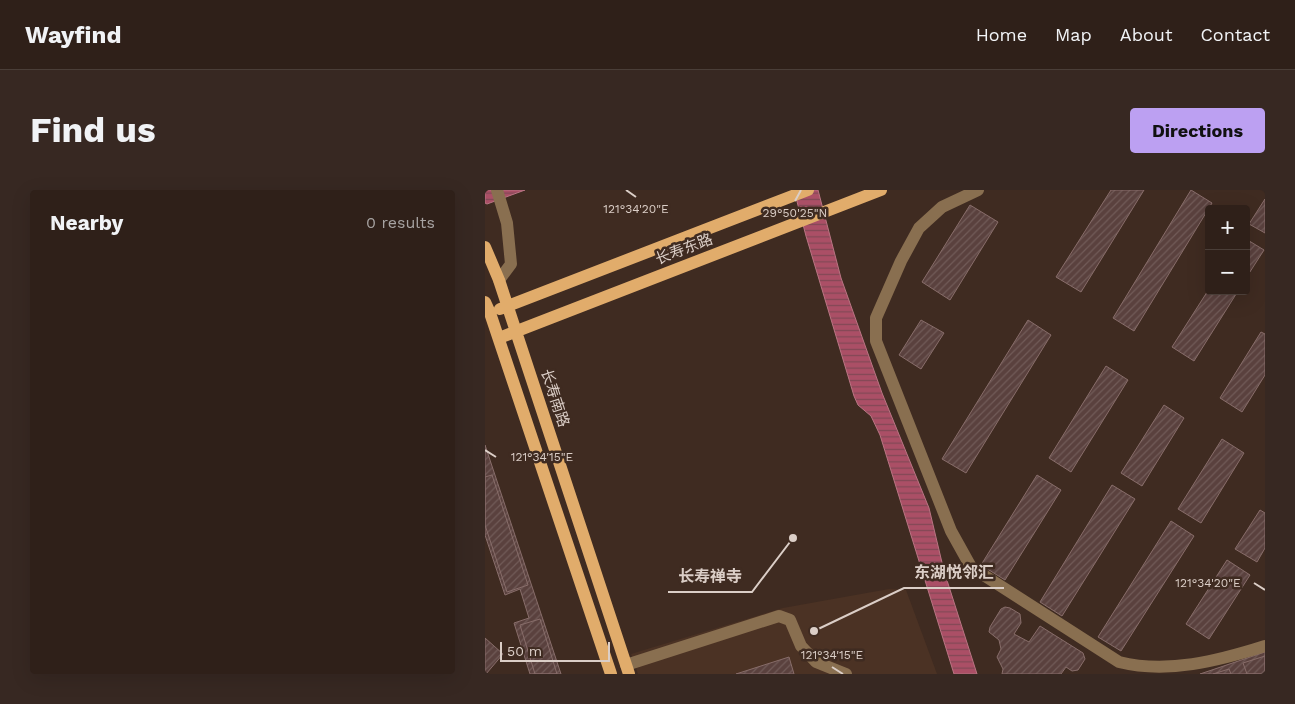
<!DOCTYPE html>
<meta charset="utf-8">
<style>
:root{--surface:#2f2019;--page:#372822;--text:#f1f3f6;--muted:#a7a3a2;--line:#4a3e38;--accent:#bca0f2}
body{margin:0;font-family:"Work Sans","Noto Sans SC",sans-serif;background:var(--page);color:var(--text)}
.controls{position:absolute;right:15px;top:15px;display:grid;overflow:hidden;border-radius:5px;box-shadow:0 5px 20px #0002}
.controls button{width:45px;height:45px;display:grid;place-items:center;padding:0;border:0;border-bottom:1px solid var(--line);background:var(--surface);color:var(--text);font:25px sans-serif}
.scale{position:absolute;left:15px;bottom:12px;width:110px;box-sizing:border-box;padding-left:5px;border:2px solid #dbcec7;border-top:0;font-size:14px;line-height:18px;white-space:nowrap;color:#dbcec7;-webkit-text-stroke:4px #3f2b21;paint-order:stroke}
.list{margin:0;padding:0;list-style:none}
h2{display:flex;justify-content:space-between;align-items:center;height:65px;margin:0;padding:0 20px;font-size:21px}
h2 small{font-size:16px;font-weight:400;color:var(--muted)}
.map{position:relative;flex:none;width:780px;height:484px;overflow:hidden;border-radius:5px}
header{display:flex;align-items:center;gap:30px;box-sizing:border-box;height:70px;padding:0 25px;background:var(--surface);border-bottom:1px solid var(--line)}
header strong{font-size:24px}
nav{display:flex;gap:28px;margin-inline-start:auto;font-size:18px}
.intro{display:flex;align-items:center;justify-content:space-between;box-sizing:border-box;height:120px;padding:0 30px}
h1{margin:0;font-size:35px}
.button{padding:12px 22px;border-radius:5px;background:var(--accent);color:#111;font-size:18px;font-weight:700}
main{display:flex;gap:30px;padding:0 30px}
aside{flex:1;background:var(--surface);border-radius:5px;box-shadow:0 5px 20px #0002}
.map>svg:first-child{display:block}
</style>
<header>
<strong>Wayfind</strong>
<nav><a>Home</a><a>Map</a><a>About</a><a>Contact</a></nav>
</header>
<div class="intro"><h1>Find us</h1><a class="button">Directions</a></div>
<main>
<aside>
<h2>Nearby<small>0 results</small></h2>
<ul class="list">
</ul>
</aside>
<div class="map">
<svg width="780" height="484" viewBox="0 0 780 484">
<defs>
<pattern id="water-rules" width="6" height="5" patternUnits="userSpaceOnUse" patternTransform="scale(1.25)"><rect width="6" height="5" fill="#ab4f66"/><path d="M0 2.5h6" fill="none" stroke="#814855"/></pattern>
<pattern id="building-hatch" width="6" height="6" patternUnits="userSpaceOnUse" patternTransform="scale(1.25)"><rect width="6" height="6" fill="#5a413e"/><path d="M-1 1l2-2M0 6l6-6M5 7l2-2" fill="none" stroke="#715b58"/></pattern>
</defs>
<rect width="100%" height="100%" fill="#3f2b21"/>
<path fill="#4b3224" d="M404 399 421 400 452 484H153L146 464 298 418Z"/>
<path fill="url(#water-rules)" stroke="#b97583" d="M0 0H40L2 14 0 13Z
M309 0H333L356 88 397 203 444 318 459 381 492 484H469L395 245 386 226 373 215 369 206 321 46Z"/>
<path fill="url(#building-hatch)" stroke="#886d6a" d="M626 0H659L596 102 571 87Z
M706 0 727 13 649 141 628 128Z
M780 9V43L764 34Z
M485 15 513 32 465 110 437 92Z
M761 49 779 60 761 88Z
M724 99V101H753L709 171 687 157Z
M436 130 459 143 436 179 414 165Z
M543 130 566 145 481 283 457 269Z
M776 142 780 144V185L757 222 735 208Z
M621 176 643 190 586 282 564 268Z
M679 215 699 228 657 296 636 283Z
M737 249 759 263 716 333 693 319Z
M0 255 76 484H45L29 433 44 428 35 399 20 405 0 345Z
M7 285 43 395 22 402 0 335V287Z
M552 285 576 300 520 390 496 375Z
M627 295 650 309 577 426 555 412Z
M775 320 780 323V358L772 372 750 359Z
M686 331 709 346 636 461 613 447Z
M742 370 765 385 724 449 701 434Z
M520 417 525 418 535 424 536 433 529 444 544 452 555 436 598 463 600 469 593 480 587 481 581 477 576 484H517L518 479 512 467 516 459 514 450 504 442 505 437 516 419Z
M55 429 72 484H50L35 435Z
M0 448 18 464 1 484H0Z
M780 462V484H715Z
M780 466V484H762L758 473Z
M304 467 309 484H251Z
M744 479 746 484H728Z"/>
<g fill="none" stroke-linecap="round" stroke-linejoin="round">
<path stroke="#896f50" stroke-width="12" d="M12 0 22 33 26 74 14 90
M493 0 457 17 434 38 416 71 391 128V151L466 341 486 377 634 472C682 484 733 471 780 456
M141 475 294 426 305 430 316 456 331 472 361 484"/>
<path stroke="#e1ac6b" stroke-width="12" d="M0 57 14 90 144 484
M0 112 5 123 126 484
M15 119 323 0
M14 148 396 0"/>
</g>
<path fill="none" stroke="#dbcec7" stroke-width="2" d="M141 0 151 7M310 11 316 0M0 260 11 267M769 393 780 400M347 477 358 484"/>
<g text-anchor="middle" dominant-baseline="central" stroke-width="5" stroke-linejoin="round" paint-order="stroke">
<g font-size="15" fill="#dbcec7" stroke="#3f2b21">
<text transform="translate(199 59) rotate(-21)">长寿东路</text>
<text transform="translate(70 208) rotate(72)">长寿南路</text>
</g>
</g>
<g font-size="12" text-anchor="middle" fill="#dbcec7" stroke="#3f2b21" stroke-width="5" stroke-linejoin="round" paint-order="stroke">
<text x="151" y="23">121°34'20"E</text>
<text x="310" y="27">29°50'25"N</text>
<text x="57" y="271">121°34'15"E</text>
<text x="723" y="397">121°34'20"E</text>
<text x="347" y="469">121°34'15"E</text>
</g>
<path fill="none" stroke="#dbcec7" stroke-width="2" d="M329 441L419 398H519M308 348L267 402H183"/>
<g fill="#dbcec7" stroke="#3f2b21" stroke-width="2">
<circle cx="329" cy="441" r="5"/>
<circle cx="308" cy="348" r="5"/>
</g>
<g font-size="16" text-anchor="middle" font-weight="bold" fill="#dbcec7" stroke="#3f2b21" stroke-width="5" stroke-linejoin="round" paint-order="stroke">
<text x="469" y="388">东湖悦邻汇</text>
<text x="225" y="392">长寿禅寺</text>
</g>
</svg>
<div class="controls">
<button>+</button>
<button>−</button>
</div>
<div class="scale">50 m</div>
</div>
</main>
